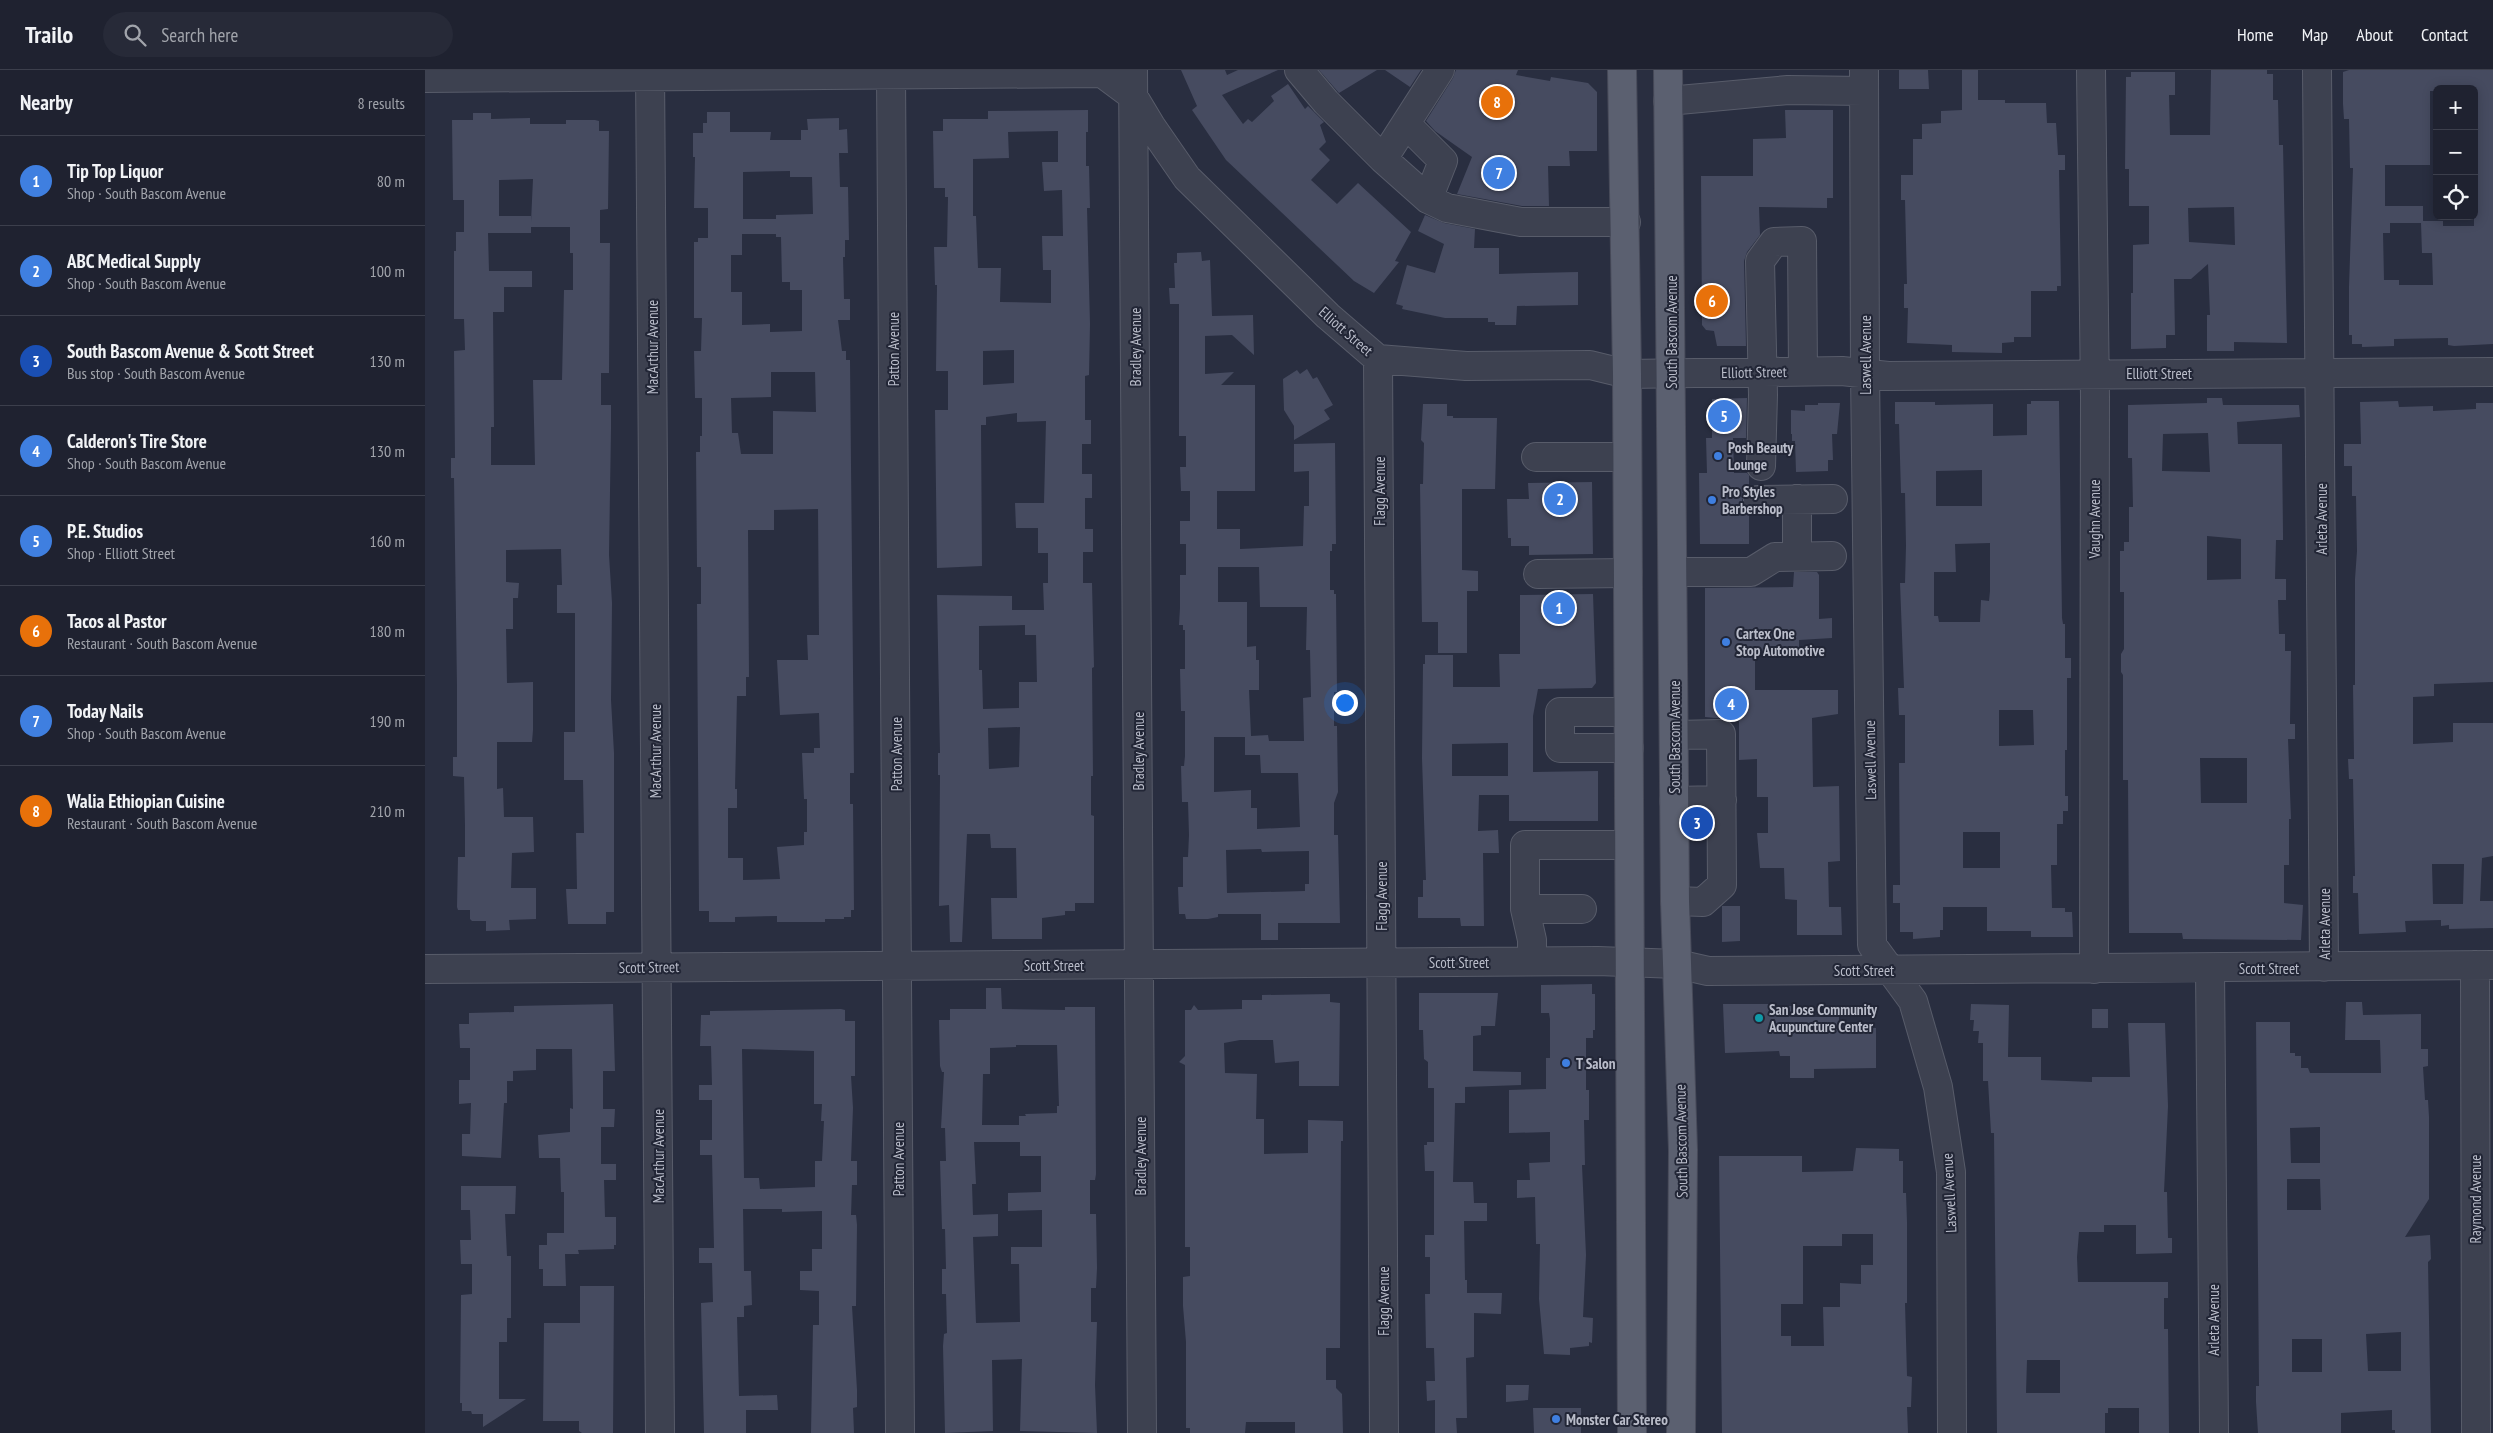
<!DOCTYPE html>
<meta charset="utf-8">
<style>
:root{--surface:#1f2230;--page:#272a38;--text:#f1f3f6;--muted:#a1a4ab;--line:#3c3f4c;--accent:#d93025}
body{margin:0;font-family:"PT Sans Narrow",sans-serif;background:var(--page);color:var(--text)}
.controls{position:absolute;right:15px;top:15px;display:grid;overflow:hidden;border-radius:8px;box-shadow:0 2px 12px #0003}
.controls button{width:45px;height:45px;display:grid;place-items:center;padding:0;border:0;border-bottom:1px solid var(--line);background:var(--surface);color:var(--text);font:25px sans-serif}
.you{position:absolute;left:919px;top:632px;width:18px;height:18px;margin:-12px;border:4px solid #fff;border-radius:50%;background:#1a73e8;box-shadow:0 0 0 8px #1a73e833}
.badge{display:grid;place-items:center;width:32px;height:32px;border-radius:50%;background:var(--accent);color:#fff;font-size:16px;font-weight:700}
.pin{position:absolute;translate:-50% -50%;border:2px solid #fff;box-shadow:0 1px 5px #0006}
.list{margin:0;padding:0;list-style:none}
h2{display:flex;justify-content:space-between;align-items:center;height:65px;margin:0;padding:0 20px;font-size:21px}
h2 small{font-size:16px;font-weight:400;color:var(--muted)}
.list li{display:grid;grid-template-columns:32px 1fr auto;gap:15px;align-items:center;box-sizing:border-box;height:90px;padding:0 20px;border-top:1px solid var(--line)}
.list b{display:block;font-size:19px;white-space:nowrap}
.list p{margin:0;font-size:16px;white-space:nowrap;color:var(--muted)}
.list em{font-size:16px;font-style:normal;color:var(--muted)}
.icon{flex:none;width:28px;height:28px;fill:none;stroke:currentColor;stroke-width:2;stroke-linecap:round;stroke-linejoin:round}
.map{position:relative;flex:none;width:2068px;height:1363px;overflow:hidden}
header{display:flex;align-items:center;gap:30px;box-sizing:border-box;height:70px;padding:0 25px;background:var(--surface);border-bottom:1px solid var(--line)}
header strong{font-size:24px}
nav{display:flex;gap:28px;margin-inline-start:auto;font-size:18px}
.search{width:350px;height:45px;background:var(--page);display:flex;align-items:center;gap:12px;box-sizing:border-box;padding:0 18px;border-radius:28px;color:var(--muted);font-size:19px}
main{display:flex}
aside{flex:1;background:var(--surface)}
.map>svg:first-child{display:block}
</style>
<header>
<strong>Trailo</strong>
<div class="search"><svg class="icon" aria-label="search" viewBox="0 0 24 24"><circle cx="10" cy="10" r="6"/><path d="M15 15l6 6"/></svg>Search here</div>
<nav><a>Home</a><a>Map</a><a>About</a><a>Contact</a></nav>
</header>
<main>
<aside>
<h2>Nearby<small>8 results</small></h2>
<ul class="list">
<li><span class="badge" style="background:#3f7fe0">1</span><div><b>Tip Top Liquor</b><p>Shop · South Bascom Avenue</p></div><em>80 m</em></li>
<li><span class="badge" style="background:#3f7fe0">2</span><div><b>ABC Medical Supply</b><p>Shop · South Bascom Avenue</p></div><em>100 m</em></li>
<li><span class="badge" style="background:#1a4fb4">3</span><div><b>South Bascom Avenue &amp; Scott Street</b><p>Bus stop · South Bascom Avenue</p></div><em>130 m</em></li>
<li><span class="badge" style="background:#3f7fe0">4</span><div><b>Calderon's Tire Store</b><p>Shop · South Bascom Avenue</p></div><em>130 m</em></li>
<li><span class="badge" style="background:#3f7fe0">5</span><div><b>P.E. Studios</b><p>Shop · Elliott Street</p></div><em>160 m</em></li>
<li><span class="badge" style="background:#e8710a">6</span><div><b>Tacos al Pastor</b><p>Restaurant · South Bascom Avenue</p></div><em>180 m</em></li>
<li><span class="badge" style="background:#3f7fe0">7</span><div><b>Today Nails</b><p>Shop · South Bascom Avenue</p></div><em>190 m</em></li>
<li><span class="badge" style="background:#e8710a">8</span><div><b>Walia Ethiopian Cuisine</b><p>Restaurant · South Bascom Avenue</p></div><em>210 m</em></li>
</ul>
</aside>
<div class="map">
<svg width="2068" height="1363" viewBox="0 0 2068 1363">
<rect width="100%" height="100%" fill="#292e40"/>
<path fill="#464b60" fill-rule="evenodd" d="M756 0H800L802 5 813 0H853L797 25 818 54 823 49 827 52 849 31 846 26 863 14 880 39 883 36 899 52 895 55 901 72 894 79 905 90 886 110 912 134 933 113 986 162 970 191 974 192 949 223 929 211 801 90 767 40 772 36Z
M894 0H952L914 23Z
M960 0H996L985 17Z
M1031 0H1093L1091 5 1125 11 1126 7 1163 13 1172 22V81H1144L1145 96H1123L1124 136H1097L1032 124 1047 87 1010 61 1001 51 1028 8Z
M1474 0H1503L1504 19H1474Z
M1537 0H1553V30H1580V33H1621L1622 53H1631L1633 85H1640V100H1634L1636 216H1632V221H1606V267H1589V272L1577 273V283L1527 282V275L1482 273 1483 238H1479V214H1482L1480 130H1476V105H1488V69H1497V54L1516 53V41L1537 40Z
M1786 0H1842V4H1848V30H1853L1854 75H1858L1862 273 1809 272V281H1782V245H1785L1783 194 1766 209H1749L1750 265H1741V278L1706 279V223H1708V175L1724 174V136H1704V99H1700L1701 7H1706V2H1750V25H1744L1745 65H1785ZM1809 137 1810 175 1764 172 1763 138Z
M1924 0H2068V274L2029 276 2023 275V268L1969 269V276L1937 277V274H1927V265H1924V217L1928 98H1925L1924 49H1919L1918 34V2ZM2012 19H2049V156H2018V151H1998V136H1960V95H2005V21H2012ZM1965 153H1996L1997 183H2007L2008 215H1974V210H1959L1958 163H1965Z
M663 40V62H661V96H664L665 138H662L665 254 664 305 660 306V350H666V374H657V404H667V428H660V459H668V482H658V513H667L669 597 667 598 668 706H666V745L669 746V833H650V841H640V845L617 848V869H567L566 828H592L591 778H566L565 764H542L537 872H525L524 835 514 836 515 705H513V683H515L512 525 587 526V540H619L618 513H623V483H613V458H591L590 433H619L621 351 592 352V343L561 347V355H556L557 496 512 498 510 340H523V301H511L512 215H510L509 177H522L523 127H520V118H509L508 61H518V49H563V41ZM633 61V92H617L619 121 637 120 638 166H617L618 200H626V233L575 232 576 198H553L551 146H548V89L584 88 583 62ZM589 280V313L558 315V281ZM600 555V565H611L612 612H594V638L558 639 557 600H554V556ZM595 657 594 697 564 699 563 658Z
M1360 40H1408V128H1402V138L1334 137 1335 165 1322 182 1319 191 1321 276H1292L1289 261 1281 260 1277 255 1276 106H1328V69L1361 68Z
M282 42H305V62H346L345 70H376V60H383L382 49 414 48V60L422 59 423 83H414L415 117H423L424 170H420V187H418L419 229H425V250H413L417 281H421V290H425L429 703H425V734H428L429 840H426V847H419V849H400V852H352V846L310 847V852H284V841H274L272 534H276V497H272L271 382H275V366H277V328H270L269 281H276L277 248H269V172H273V168H283V138H269L270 87H268V63H278V53H282ZM365 101V107H387L388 144 351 145V149H318V102ZM317 164H351V167H356L357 212H365V220H377V261L345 262V254L317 255V222H306V185H317ZM346 302H390L391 342 348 341V384H316L313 363H307L306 328 346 327ZM393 439 394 565H382L383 590H352L355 645 394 643 395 678H389V683H377L379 729H382V762H379V775L352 777 355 809 318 810V788H303V738H312V719H310L312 626H321V607H324L323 460H349V440Z
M48 43H66V49L105 48V54H141V50H170L174 51V61H184L183 139 175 140V173H185L184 303H176V335H186V359L184 485 187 533 186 630 189 683V842H181V854H143L141 819H152L151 763H159L158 710H139V662H150V543H132V515H137L136 479 81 480V512L94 513 93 528H88V559H81L82 613 108 612V660L107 672H72V719L78 718 79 747H108L109 782 87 783 86 818H111V849L84 850 85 860 61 861V851H47L45 849V840H33L32 837 33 787H40V756L39 707 28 706V687H32V616L29 408H26V388H30L29 281 40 280 39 249H29V181H31V162H39V130H28L27 50H48ZM108 109 106 152V146H74V110ZM106 157H145V183H148V220H139L137 310H108L110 395H66V357H69L68 242H79V217H107V201H64L63 163H106Z
M1000 145 1019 153 1050 159 1049 178H1074V204L1153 202V235L1092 236 1091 255H1070V252H1063V248H1020L977 239 978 236 971 234 982 195 1010 203 1019 174 993 161Z
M776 182 777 191 785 190 787 246 828 245 829 285 807 265 780 266V304L809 302 796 315H830V421H792V459H815V479L878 476 879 436H884V401L869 402V374L910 373 911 474H907V481H905V520H909V524H911L912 622H909V656H912L913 722 909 733V765H913L915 853H853V870H836V844H793V847L783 849H761L760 844H754L753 817H758V787H763L764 765 763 732H757L756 696H759L760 686V641H756L755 599H760V560H758V555H754L755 538V505H761V474H755V451H765V421H756L755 397H761V366H754V234H745L744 218H750L749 193H752V183ZM793 497H834L835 537H882L881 580H885L886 627 878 628 879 671H844L843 665 826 666 824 620H834V590H831V576L822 577V532H793ZM789 667H820V685H835L836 703H873L875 757 832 759V738H826V720L789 722ZM836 779 837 782 884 781V814H880V821L802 823 801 780Z
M882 299 888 309 892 307 908 335 899 340 905 349 869 370V356L859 340 858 309 872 300 875 304Z
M1322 328 1321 368H1308L1309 403H1322L1324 405V418L1317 430 1319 438 1324 442V474H1275L1274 403H1282L1281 368H1287V329Z
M1782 328H1797L1798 335H1874L1875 347 1812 352 1813 374H1857L1858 463V470H1851L1850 509H1861V530H1853L1854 564H1860V581H1866L1865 654H1870V669H1863L1866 749H1864V795H1859V833L1878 835 1876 870 1758 869 1757 863H1704L1703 710H1698V605L1696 602V584L1699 579V522H1695V481H1699V472H1704V437H1708L1707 388H1703V335L1782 333ZM1783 363 1785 402 1737 401 1738 364ZM1782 466 1816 469V509L1782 510ZM1775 688H1822V733H1776Z
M1606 331H1634L1637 548 1638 554H1640V588H1646V608H1642V680H1640V726H1643V741H1638V754H1632V795H1626L1627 838H1640V842H1647L1648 867H1606V861H1562V837H1518V860H1515V867L1488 869V862H1475V833H1468V815H1475L1474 693H1480V645H1474L1473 618H1479L1475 513H1480L1481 476 1480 423H1476L1474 354H1470V332H1510V335L1568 334V366L1602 365V334H1606ZM1557 400V436H1511V401ZM1565 473V521L1564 531 1556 530 1555 552H1514L1513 546H1509V502H1531L1530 474ZM1574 640H1608L1609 675 1574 676ZM1538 762H1575V798H1538Z
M1973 331 1974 337 2008 336V341L2051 339V333H2068V612L2009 614V626L1988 627V674L2028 672V653H2068V786L2057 788 2055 831H2068V858L2024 859V855L2016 856V850L1980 851 1981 862 1934 864 1933 823H1928V806H1930L1928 709H1924L1923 689H1929L1928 615H1930V509L1932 481 1931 426H1927V396H1919V374H1936L1935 332ZM2007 794H2039L2038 834H2008Z
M1393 333H1415L1412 364H1407L1408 390H1403V401L1371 402 1370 371H1367V364H1366V340L1380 341V335H1393Z
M998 334H1022V346H1028V348H1072L1070 419H1037V500L1053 501V521H1042V583H1013V552H997L995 414H998L999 373 996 370Z
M1167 412 1168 484 1104 485V476H1086V468H1083L1082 429H1104L1103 413Z
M1369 502H1392L1394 505V549L1407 548V568L1374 570V581L1330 582V620H1413V644L1387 648 1388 717 1414 716 1415 791 1403 792 1404 837H1416L1417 865H1372V830L1360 829 1359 798H1335L1332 763H1343V727H1332V689L1314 690V650L1280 647V518L1368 517Z
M1168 524 1171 613 1167 618 1113 619 1108 646V702L1173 701V751H1084V725H1054L1053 761 1073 760 1074 783H1058L1059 856H1036L1035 848H993V827H998V810H1001L997 688 998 594H1000V585H1028V617H1075L1074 584H1095V525ZM1083 673V706H1027V674Z
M1297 836H1315V871L1297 872Z
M1167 914V924H1170V960H1168V968H1161V1020H1164V1050H1159L1160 1095H1157L1161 1185 1158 1247 1168 1248 1167 1273 1164 1272V1276L1145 1278V1285L1119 1284 1114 1229 1115 1174H1111L1110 1127 1092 1128V1110H1105L1104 1093 1125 1092V1062L1084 1063V1020L1121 1019V988H1125V949L1124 943H1116V915Z
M561 918H576L577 939 640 940V937H670L671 1104 670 1110H665V1144H671L672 1198 671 1218H666V1252H672L670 1315 672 1363 595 1361 597 1289 567 1290 568 1361 520 1363 518 1276 519 1264 522 1263 521 1224H517V1199H521L520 1159H517L515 1091H521L520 1058H516L519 1002H517L515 996 514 950H525V939H561ZM591 975H632L634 1036H632V1043L600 1044 601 1046H594V1055H557L558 1004H565V978L591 977ZM549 1072H595V1086H616V1122L583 1123V1141L617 1140V1177H586V1194H594L595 1252 551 1253 548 1167 573 1166V1144L548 1145 547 1114H551Z
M994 923H1073L1070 956H1056V965L1048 966V1001L1096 1002V1015L1040 1017V1033H1030L1028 1112H1048L1049 1133H1062V1151H1039L1040 1210H1042V1223H1077L1076 1244 1049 1243V1287L1041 1288 1042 1348H1031L1032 1363H1010V1330L1002 1331 1001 1311H1010L1009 1278H1001L1000 1224H1005V1187H1000V1165H1009V1101H1000L999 1075H1002V1072H1009V1018H1003V992L999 989 998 960H994Z
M905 924V932L915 933 914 1016H874V991L850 993 848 970H815L799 973 800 1003 832 1004 831 1049H839V1084L883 1083V1050L918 1051V1071H916L915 1278H901V1310H911V1318L917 1324 918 1363H870V1352H821L820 1363H765V1358H761V1272L758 1236V1207L765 1206V1177H760V995L754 992 760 986V940H766L769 935 773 940 817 939V930H837V925Z
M1921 932H1937L1938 945 1996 944V979H2003V996L1998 997 2000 1030H2003L2004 1047V1129L1980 1167 2005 1165 2006 1189 2003 1192 2006 1363H1970V1360H1967V1340L1916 1343V1363H1833L1831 1332V1316H1834L1831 952H1865V983H1870V986H1876V998H1883L1885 1003H1956L1955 970H1920ZM1895 1057V1093H1866L1865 1058ZM1862 1109H1895L1896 1140H1862ZM1976 1262V1301H1943L1941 1264ZM1867 1269H1897V1302H1867Z
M188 934 190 1001H178V1039H190L189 1057H176V1094H191V1110H179L180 1147H191V1175H189V1179L153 1180 154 1184H140L141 1216H118V1199H114V1175H122V1163H139V1122H136L135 1088H114L113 1065 145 1062V1038L148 1039 147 979H111V1000L88 1001V1011H82V1033H79L76 1088 37 1086V1064H45L46 1033 34 1034V1010H45V978H35L34 954H44V943L89 942V936Z
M1298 934H1351V936H1369V947H1414V956L1451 958V998L1389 999V1008H1365V986H1355L1354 981 1300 983Z
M1546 934 1584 935 1583 987H1616V1010L1667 1012V1007H1705L1703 953H1740L1743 1036 1739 1122H1742L1743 1168H1747V1183L1711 1184V1155H1679V1162H1654L1652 1187 1653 1212H1743V1228H1739V1259H1743L1744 1363H1714V1338H1683V1343H1680V1363H1572L1569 1063H1566L1563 1011H1558V973H1553L1554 961H1548L1549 950H1545ZM1602 1290H1635V1323H1601Z
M416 939 420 940V951H430V1006H426L428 1038 426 1091H432V1115H427L426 1145H431L432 1155 431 1236H427L432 1320V1337L428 1338 429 1363H386L388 1255H394V1221L375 1220V1201H387V1179H397V1141L357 1142V1139H318L319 1201H326L327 1235 319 1236V1247H312L314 1326 352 1325 353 1340H321V1363H279L276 1233 288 1232 287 1193H274V1178H289L287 1085H275V1070H287V1030H274V1015H287L286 976H275L276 945H285V941ZM317 979 389 981V1034H397L396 1051H399L397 1091H390V1117L335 1119 334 1108H319Z
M1667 939H1683V958H1667Z
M1431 1078 1474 1079V1091H1478V1123H1481L1482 1152V1233H1480L1482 1306 1487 1307 1486 1337H1482L1483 1363H1297L1294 1086H1377V1102L1428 1101ZM1417 1164H1448V1195H1436V1214L1415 1213V1237H1398L1399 1276H1366V1266H1356V1234H1378V1176H1417Z
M36 1116H91L90 1144H80L82 1186H86V1248H82V1272H74V1329H101L58 1357V1344H47L46 1341H37V1333H35L36 1225 47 1224V1194H36L35 1170H46L45 1140H36Z
M155 1216H189L188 1363H157L154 1361V1351H118L119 1253H155Z
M1081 1315H1104L1103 1330 1081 1332Z
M1108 1338H1156V1363H1109Z"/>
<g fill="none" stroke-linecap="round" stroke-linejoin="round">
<defs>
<path id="minor" d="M225 0 235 1363
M708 0 717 1363
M874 0 901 32 958 89
M1015 0 958 89 1003 129 1022 138 1096 152H1201
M1439 0 1440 303 1447 875 1488 931 1513 1017 1526 1102 1527 1363
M1666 0 1670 327 1669 899
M1892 0 1899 897
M466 4 475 1363
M0 8 677 3 708 26 726 56 762 108 903 246 953 289 1041 296 1165 295 1202 304 1417 301 1463 306 2068 302
M1243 31 1363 20 1439 21
M982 55 1018 91 1003 129
M953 289 959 1363
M1111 387H1202
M1336 396 1338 325 1335 191 1349 172 1377 171 1378 301
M1333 430 1408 429
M1372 486V429
M1248 502H1326L1350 487 1407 486
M1113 504 1203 503
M1203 642H1135V678H1204
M1250 665 1296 664 1297 815 1278 832 1250 831
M1249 731 1297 730
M1100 839H1157
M1107 891V870L1100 839V775H1204
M2050 895 2051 1363
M1785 898 1789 1363
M0 899 1173 891 1252 894 1283 901 2068 895"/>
<path id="major" d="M1197 0 1202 304 1207 1363
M1243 0 1250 831 1258 1080 1256 1363"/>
</defs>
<use href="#minor" stroke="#585c6a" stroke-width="30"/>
<use href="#major" stroke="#474a59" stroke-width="30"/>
<use href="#minor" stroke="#3d4150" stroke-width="28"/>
<use href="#major" stroke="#5b6070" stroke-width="28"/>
</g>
<g fill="#3f7fe0" stroke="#222636" stroke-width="2">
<circle cx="1293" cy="386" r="5"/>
<circle cx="1287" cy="430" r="5"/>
<circle cx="1301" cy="572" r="5"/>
<circle cx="1141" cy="993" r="5"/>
<circle cx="1131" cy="1349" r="5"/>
</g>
<circle fill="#0f9aa8" stroke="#222636" stroke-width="2" cx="1334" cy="948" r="5"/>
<g text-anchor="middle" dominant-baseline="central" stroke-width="4" stroke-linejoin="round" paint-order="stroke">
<g font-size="15" fill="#babdca" stroke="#222636">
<text transform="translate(921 261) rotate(41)">Elliott Street</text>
<text transform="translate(1246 262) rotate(-90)">South Bascom Avenue</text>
<text transform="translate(227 277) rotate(-90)">MacArthur Avenue</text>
<text transform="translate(710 277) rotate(-90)">Bradley Avenue</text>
<text transform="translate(468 279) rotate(-90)">Patton Avenue</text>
<text transform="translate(1440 285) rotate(-90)">Laswell Avenue</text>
<text transform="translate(1329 302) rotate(-1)">Elliott Street</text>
<text x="1734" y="303">Elliott Street</text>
<text transform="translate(954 421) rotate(-90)">Flagg Avenue</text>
<text transform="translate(1669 449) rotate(-90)">Vaughn Avenue</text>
<text transform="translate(1896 449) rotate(-90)">Arleta Avenue</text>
<text transform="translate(1249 667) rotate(-90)">South Bascom Avenue</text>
<text transform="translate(230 681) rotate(-90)">MacArthur Avenue</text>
<text transform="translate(713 681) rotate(-90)">Bradley Avenue</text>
<text transform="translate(471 684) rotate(-90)">Patton Avenue</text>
<text transform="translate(1445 690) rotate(-91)">Laswell Avenue</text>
<text transform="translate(956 826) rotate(-90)">Flagg Avenue</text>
<text transform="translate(1899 854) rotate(-90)">Arleta Avenue</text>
<text x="1034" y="892">Scott Street</text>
<text x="629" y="895">Scott Street</text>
<text transform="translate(224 897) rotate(-1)">Scott Street</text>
<text x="1844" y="898">Scott Street</text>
<text x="1439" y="900">Scott Street</text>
<text transform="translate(1256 1071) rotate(-91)">South Bascom Avenue</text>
<text transform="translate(233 1086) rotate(-90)">MacArthur Avenue</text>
<text transform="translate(715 1086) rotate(-90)">Bradley Avenue</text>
<text transform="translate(473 1089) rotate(-90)">Patton Avenue</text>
<text transform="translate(1524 1123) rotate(-93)">Laswell Avenue</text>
<text transform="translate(2050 1129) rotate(-90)">Raymond Avenue</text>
<text transform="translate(958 1231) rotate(-90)">Flagg Avenue</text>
<text transform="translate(1788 1250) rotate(-90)">Arleta Avenue</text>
</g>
<g font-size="15" font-weight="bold" fill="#babdca" stroke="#222636" text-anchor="start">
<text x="1303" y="377">Posh Beauty<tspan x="1303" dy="17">Lounge</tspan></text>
<text x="1297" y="421">Pro Styles<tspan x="1297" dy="17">Barbershop</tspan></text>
<text x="1311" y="563">Cartex One<tspan x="1311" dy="17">Stop Automotive</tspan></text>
<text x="1344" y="939">San Jose Community<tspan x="1344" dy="17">Acupuncture Center</tspan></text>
<text x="1151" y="993">T Salon</text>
<text x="1141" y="1349">Monster Car Stereo</text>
</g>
</g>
</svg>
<div class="controls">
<button>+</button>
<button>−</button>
<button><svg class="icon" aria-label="locate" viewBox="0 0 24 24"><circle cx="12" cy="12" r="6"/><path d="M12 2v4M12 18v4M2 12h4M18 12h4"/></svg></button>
</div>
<div class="you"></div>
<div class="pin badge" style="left:1134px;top:538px;background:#3f7fe0">1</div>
<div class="pin badge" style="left:1135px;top:429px;background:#3f7fe0">2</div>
<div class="pin badge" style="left:1272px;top:753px;background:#1a4fb4">3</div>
<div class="pin badge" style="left:1306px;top:634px;background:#3f7fe0">4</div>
<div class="pin badge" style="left:1299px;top:346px;background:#3f7fe0">5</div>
<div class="pin badge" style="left:1287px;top:231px;background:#e8710a">6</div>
<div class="pin badge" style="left:1074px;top:103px;background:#3f7fe0">7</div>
<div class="pin badge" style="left:1072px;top:32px;background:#e8710a">8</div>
</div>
</main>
